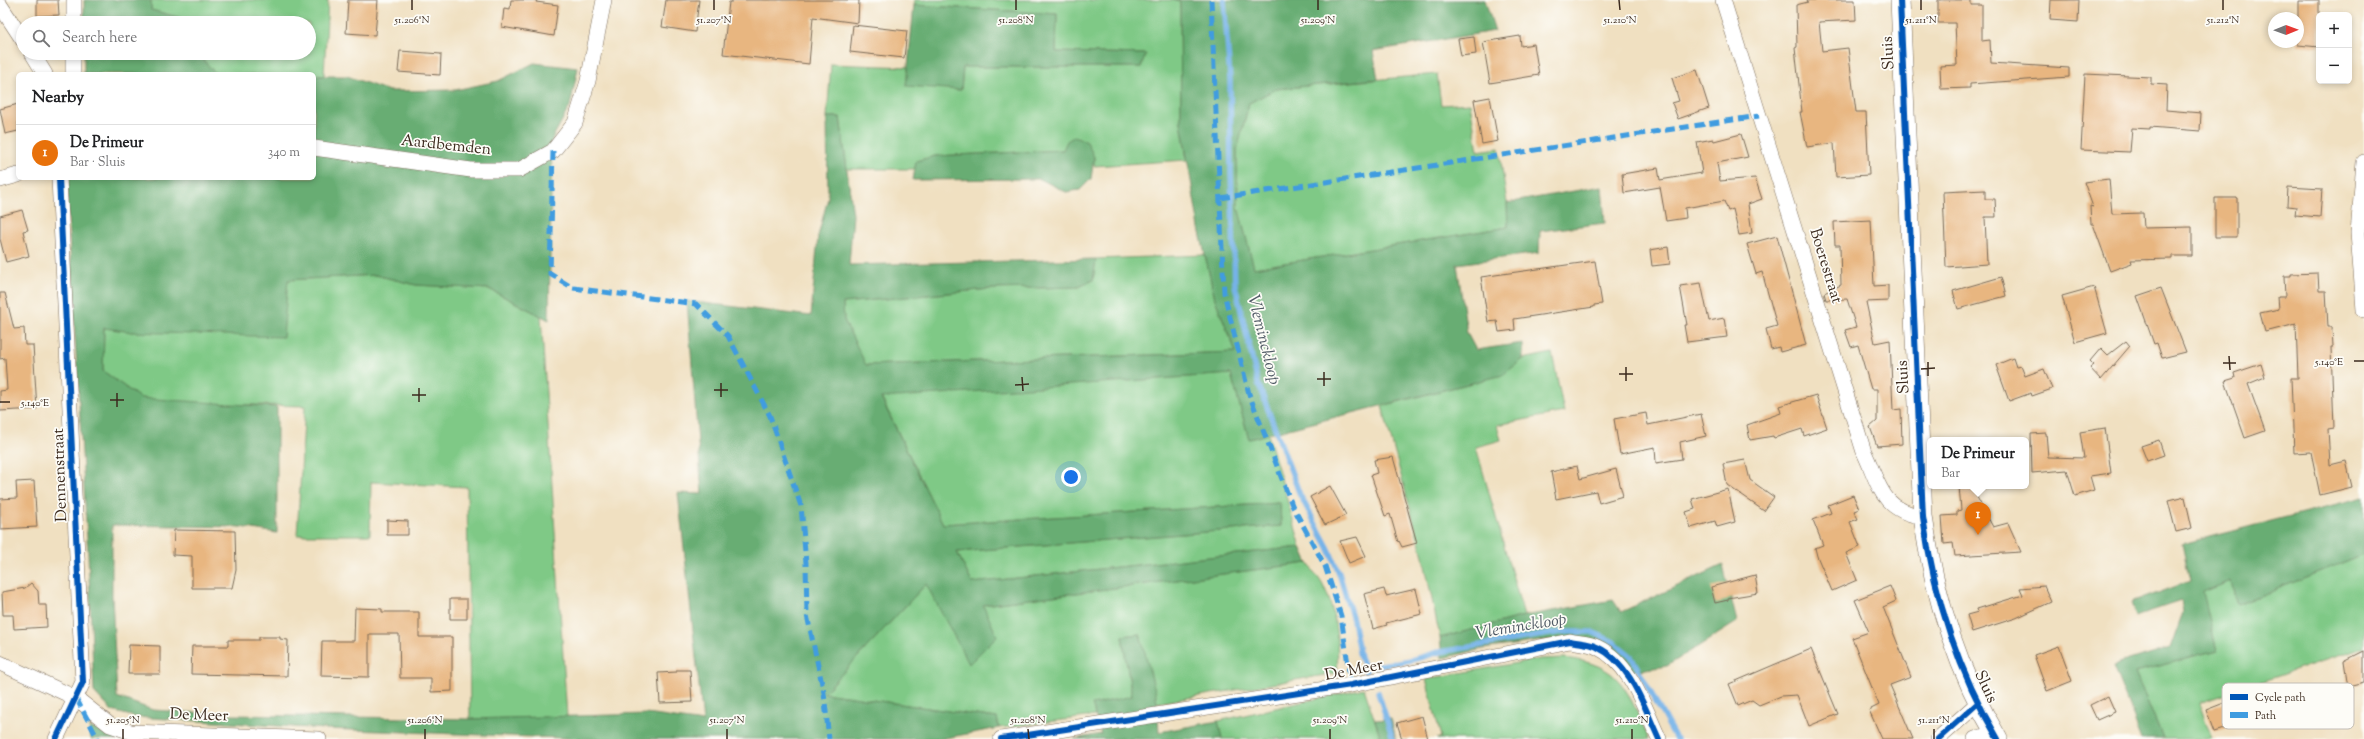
<!DOCTYPE html>
<meta charset="utf-8">
<style>
:root{--surface:#fff;--page:#f6f6f6;--text:#202124;--muted:#757577;--line:#e0e0e0;--accent:#7c3aed}
body{margin:0;font-family:"Sorts Mill Goudy",serif;background:var(--page);color:var(--text)}
.controls{position:absolute;right:12px;top:12px;display:grid;overflow:hidden;border-radius:6px;box-shadow:0 2px 6px #0003}
.controls button{width:36px;height:36px;display:grid;place-items:center;padding:0;border:0;border-bottom:1px solid var(--line);background:var(--surface);color:var(--text);font:20px sans-serif}
.compass{position:absolute;left:2268px;top:12px;width:36px;height:36px;border-radius:50%;background:var(--surface);box-shadow:0 2px 6px #0003;rotate:89deg}
.you{position:absolute;left:1071px;top:477px;width:14px;height:14px;margin:-10px;border:3px solid #fff;border-radius:50%;background:#1a73e8;box-shadow:0 0 0 6px #1a73e833}
.badge{display:grid;place-items:center;width:26px;height:26px;border-radius:50%;background:var(--accent);color:#fff;font-size:13px;font-weight:700}
.pin{position:absolute;translate:-50% -33px;filter:drop-shadow(0 1px 2px #0008)}
.pin::after{content:'';position:absolute;top:21px;width:14px;height:12px;background:inherit;clip-path:polygon(0 0,100% 0,50% 100%)}
.popup{position:absolute;left:1927px;top:437px;width:102px;height:52px;box-sizing:border-box;display:grid;place-content:center;border-radius:6px;background:var(--surface);filter:drop-shadow(0 1px 3px #0005);font-size:13px;white-space:nowrap;color:var(--muted)}
.popup b{font-size:15px;color:var(--text)}
.popup::after{content:'';position:absolute;left:50%;top:100%;margin-left:-8px;border:8px solid transparent;border-top-color:var(--surface)}
.list{margin:0;padding:0;list-style:none}
h2{display:flex;justify-content:space-between;align-items:center;height:52px;margin:0;padding:0 16px;font-size:17px}
h2 small{font-size:13px;font-weight:400;color:var(--muted)}
.list li{display:grid;grid-template-columns:26px 1fr auto;gap:12px;align-items:center;box-sizing:border-box;height:56px;padding:0 16px;border-top:1px solid var(--line)}
.list b{display:block;font-size:15px;white-space:nowrap}
.list p{margin:0;font-size:13px;white-space:nowrap;color:var(--muted)}
.list em{font-size:13px;font-style:normal;color:var(--muted)}
.icon{flex:none;width:22px;height:22px;fill:none;stroke:currentColor;stroke-width:2;stroke-linecap:round;stroke-linejoin:round}
.map{position:relative;flex:none;width:2364px;height:739px;overflow:hidden}
.search{position:absolute;background:var(--surface);box-shadow:0 2px 6px #0003;left:16px;top:16px;width:300px;height:44px;display:flex;align-items:center;gap:10px;box-sizing:border-box;padding:0 14px;border-radius:22px;color:var(--muted);font-size:15px}
.panel{position:absolute;background:var(--surface);box-shadow:0 2px 6px #0003;left:16px;top:72px;width:300px;height:108px;border-radius:6px}
.map>svg:first-child{display:block}
</style>
<div class="map">
<svg width="2364" height="739" viewBox="0 0 2364 739">
<rect width="100%" height="100%" fill="#fdfcf7"/>
<filter id="ink" filterUnits="userSpaceOnUse"><feTurbulence type="fractalNoise" baseFrequency=".025" numOctaves="2"/><feDisplacementMap in="SourceGraphic" scale="8" xChannelSelector="R" yChannelSelector="G"/><feConvolveMatrix kernelMatrix="1 2 1 2 8 2 1 2 1" color-interpolation-filters="sRGB"/></filter>
<filter id="wash" filterUnits="userSpaceOnUse"><feTurbulence type="fractalNoise" baseFrequency=".012" numOctaves="4" result="noise"/><feDisplacementMap in="SourceGraphic" scale="16" xChannelSelector="R" yChannelSelector="G"/><feGaussianBlur stdDeviation="0.9" result="paint"/><feColorMatrix in="noise" values="0 0 0 0 0 0 0 0 0 0 0 0 0 0 0 0 0 1.4 0 .05"/><feComposite in="paint" operator="in"/></filter>
<g filter="url(#wash)">
<rect width="100%" height="100%" fill="#f0e0c1"/>
<path fill="#7fc986" stroke="#5d7a52" d="M151 0H328L324 76 216 74 197 53H309V23H183L181 18 151 10Z
M914 0H1173L1180 2 1181 122 1187 160 1094 166V157L1063 150 935 156 916 161 915 169H847L840 117H827L831 64 909 67 906 85 961 90 963 67H1141L1145 54 1056 52 1057 14 914 5Z
M1437 74 1441 105 1470 103 1478 151 1499 148 1507 203 1508 227 1254 268 1238 207 1237 150 1249 103 1276 89Z
M1205 255 1215 299 1236 352 865 365 844 320 843 303 990 289 1079 287 1093 280 1096 259Z
M376 275 416 285 489 289 541 316 567 717 470 719 467 487 371 482 370 535H297L305 406 208 404 140 398 103 371 104 327 132 332 287 280Z
M1552 353 1564 412 1497 425 1501 440 1476 447 1524 616 1440 638 1423 556 1382 406 1502 375 1523 359Z
M1231 374 1249 439 1268 434 1301 547 972 583 957 552 1281 526 1280 503 943 524 881 397Z
M2364 554V647L2199 703 2212 739H2163L2135 672 2217 651 2202 592 2231 581 2237 605Z
M1308 563C1313 572 1322 581 1326 591 1337 618 1339 646 1337 673L1157 703 1140 634 1122 636 1132 696 1093 705 1095 716 999 728 997 718 824 693 926 584 983 605Z
M1564 658C1623 664 1627 691 1649 739H1437L1441 737 1426 679 1540 659Z
M1364 688 1381 739H1222L1218 721Z"/>
<path fill="#67ad73" stroke="#516c48" d="M84 0H151V10L181 18 183 23H84Z
M1173 0H1485L1495 31 1373 51 1378 79 1276 89 1249 103 1237 150 1238 207 1254 268 1508 227 1507 203 1602 186 1605 223 1540 231 1539 253 1457 264 1467 333 1476 350 1523 343V359L1503 375 1249 439 1231 374 881 398 943 524 1280 503 1281 526 957 552 972 583 1301 547 1308 563 983 605 997 636 969 664 926 584 824 693 997 718 999 728 940 739H588L326 729 135 717 112 711 94 692 88 554 67 201 69 178H314V76H347L389 91 455 90 498 81 534 63 578 68 570 106 552 139 549 320 489 289 416 285 376 275 288 280 283 337 132 332 104 328 103 371 140 398 277 407V533L241 527 112 525V596L117 697 153 710 233 715 470 719 647 714 703 722 678 493 702 494 687 301 811 316 818 236 828 198 827 117H840L853 215 849 265 1096 259 1093 280 1079 287 990 289 843 303 844 320 866 365 1236 352 1215 299 1199 228 1181 122 1180 2Z
M914 5 1057 14 1056 52 1146 54 1141 67H963L961 90 906 86Z
M84 53H197L216 74H84Z
M1075 136 1087 142 1094 157 1091 179 1080 190 1066 192 1040 179 913 180 916 161 935 156 1063 150 1067 141Z
M2364 497V554L2237 605 2231 581 2203 592 2217 651 2135 672 2163 739H2142L2113 666 2170 648 2183 612 2181 601 2136 616 2131 603 2190 581 2182 544Z
M1723 565 1737 622 1667 666 1633 671 1602 647 1548 640 1482 649 1442 658 1440 638 1524 616 1613 600 1621 612Z
M1140 634 1156 694 1159 732 1218 721 1222 739H1074L1101 734 1092 705 1132 696 1122 636Z
M1391 719 1396 739H1381L1375 720Z
M89 727 122 739H91Z"/>
<g fill="none" stroke-linecap="round" stroke-linejoin="round">
<path stroke="#76b3e8" stroke-width="5.5" d="M1224 0 1230 79 1231 173 1235 285 1258 383 1300 495 1328 547 1339 573 1353 620 1360 657 1366 672
M1363 668 1411 660 1439 652 1562 632H1592L1614 642 1631 656 1676 739
M1378 692 1393 739"/>
</g>
<g id="blocks">
<path fill="#e8b680" d="M37 0H58L59 15 37 16Z
M348 0H378L375 35 346 33Z
M511 0H537L536 2 558 5 554 36 502 27 504 8 510 9Z
M666 0H699L695 32 662 27Z
M732 0H859L858 23 813 17 809 64 723 54 729 2H732Z
M1807 0H1855L1856 20 1819 22 1822 51 1848 48 1856 112H1866L1869 175 1836 177 1834 143 1807 147 1800 112H1802L1795 48 1797 47 1796 5 1808 2Z
M1938 0H1971V5H1982V41L1990 40 1991 63 2069 68V77L1970 84V88L1941 89 1940 66 1957 65 1955 23H1938Z
M2051 0H2079L2078 22 2050 20Z
M2298 0H2319V47L2298 45Z
M853 25 907 31 904 58 850 52Z
M1520 36 1521 46 1534 44 1539 75 1490 83 1483 42Z
M1474 37 1476 54 1461 56 1458 39Z
M400 51 441 54 440 75 398 72Z
M1697 70 1709 108 1678 119 1672 103 1679 101 1672 78Z
M2085 74 2151 77V84L2167 85 2166 110 2201 113 2200 131 2150 127V129L2132 128 2130 152 2081 150Z
M1490 97 1498 141 1482 144 1474 100Z
M18 104V131L5 134 0 109Z
M1741 134 1748 157 1717 163 1720 181 1755 178 1762 199 1748 204 1752 233 1739 235 1733 209 1728 211 1724 201 1685 208 1686 218 1666 221 1660 187 1624 193 1622 174 1658 168 1660 180 1702 173 1697 142 1713 139 1714 141Z
M2109 179 2112 214 2143 213 2144 228 2192 227V256H2172V259L2131 260 2132 263 2110 271 2093 224H2091L2090 206 2093 207 2084 182Z
M2288 187 2322 189 2320 217 2295 215 2296 207 2287 206Z
M1985 190V199H1995L1996 217H1985L1987 264 1946 267 1943 192Z
M2215 198H2237V237H2215Z
M22 210 28 230 23 231 29 256 6 262 0 239V216Z
M1871 220 1874 286 1888 285V301L1866 302 1875 343 1890 340 1893 410 1901 409 1902 444 1877 446 1870 427 1877 421V389H1871L1858 345 1851 347 1845 330 1856 327 1847 299 1826 300 1824 293 1841 285 1840 245H1835L1834 222Z
M1777 236 1806 345 1780 352 1779 347 1771 349 1766 329 1777 326 1762 272 1756 274 1747 244Z
M1668 247 1670 264 1652 266 1650 250Z
M1595 261 1602 304 1594 305V307L1514 319 1515 330 1499 332 1497 321 1488 322 1481 277Z
M2318 273 2319 291H2326L2328 327H2332L2333 347H2331L2334 428 2328 429 2330 465 2346 461 2352 487 2320 495 2311 452 2294 453 2291 378H2298L2296 324 2265 332 2260 313 2279 309 2278 297H2285L2284 276H2291V274Z
M2001 277 2006 296 1958 309 1953 291Z
M1701 283 1709 321 1724 318 1727 337 1687 342 1684 325H1687L1680 286Z
M2094 287 2107 333 2075 342 2062 296Z
M2161 288 2186 352 2162 358 2157 343 2154 344 2137 296Z
M0 293H5L14 329 24 328 25 345H33L37 409 0 411V391L7 390 5 358 0 359Z
M2126 341 2130 346 2101 380 2090 368 2094 365 2090 361 2101 348 2108 355Z
M2013 358 2016 367 2021 366 2025 376 2044 369 2052 389 2032 396 2031 393 2009 401 1996 365Z
M2261 364 2265 377 2248 384 2265 431 2245 438 2225 381 2235 378 2234 373Z
M1816 395 1827 428 1804 436 1802 429 1774 438 1773 436 1750 440 1747 425 1781 413 1779 406Z
M1646 413 1648 425 1701 414 1706 436 1680 442 1682 459 1656 463 1655 447 1620 454 1614 419Z
M2105 428 2111 473 2090 476 2094 490 2075 496 2067 470 2032 473 2031 434 2046 433 2048 457 2084 458 2080 432Z
M2159 440 2164 455 2147 461 2141 446Z
M1393 457 1417 543 1402 547 1399 541 1398 542 1390 514 1385 516 1371 475 1377 473 1374 460Z
M1745 460 1750 480 1774 497 1764 511 1727 485 1723 464Z
M1577 466 1580 479 1616 469 1623 496 1599 503 1596 491 1556 499 1551 472Z
M34 481 37 527 0 529V499L17 498 16 482Z
M1330 486 1346 515 1325 525 1310 497Z
M1959 486H1971L1993 527 2008 523 2021 552 1955 556 1953 543 1944 544 1942 516 1957 515V511L1961 510Z
M1728 489 1735 522 1717 527 1715 521 1691 528 1686 512 1695 509 1692 499Z
M1853 495 1859 509 1854 511 1858 519 1850 522 1860 547 1846 553 1857 580 1832 591 1817 556 1815 548 1823 545 1813 520 1831 513 1828 505Z
M2185 497 2192 528 2176 532 2168 501Z
M387 520 408 521V535H387Z
M174 530 235 531 236 570 232 588H192V556L173 555Z
M1357 537 1366 556 1349 563 1340 541Z
M1755 575 1758 593 1728 598V600L1715 603 1711 587Z
M31 583 38 591 39 605H46L47 627 14 629 13 615H3L2 592 25 588Z
M1890 586 1896 601 1883 607 1911 677 1890 685 1913 739H1882L1869 710 1879 705 1852 638 1869 632 1855 600Z
M2044 586 2051 602 2016 618 1972 632 1967 615 1978 612 1977 609 2023 595 2020 588Z
M1384 589 1386 596 1416 589 1422 614 1386 623 1387 625 1373 629 1364 594Z
M450 599H467V619H450Z
M355 608 382 609V612H419V637H452V691L431 692V678H400L399 634H369V677L321 676 322 641H354Z
M259 637H280V639L288 640 287 676 191 674 192 646H228V640H259Z
M129 645 160 646V674H128Z
M2059 646 2072 681 2047 691 2034 655Z
M1811 649 1838 714 1809 726 1797 695 1781 696 1759 705 1752 700 1738 706 1729 684Z
M2364 651V683L2348 687 2344 661Z
M677 670H690L692 702 660 703 658 673 677 672Z
M2265 687 2271 707 2246 717 2247 722 2214 732 2206 710Z
M2108 696 2115 712 2097 720 2090 705Z
M1422 716 1428 739H1402L1397 723Z"/>
</g>
</g>
<g filter="url(#ink)">
<use href="#blocks" fill-opacity="0" stroke="#7a6a57" stroke-width="1"/>
<g fill="none" stroke-linecap="round" stroke-linejoin="round">
<defs>
<path id="minor" d="M74 0V23
M1723 0 1864 452C1880 486 1881 510 1923 517
M0 5 23 40
M32 53 45 74
M73 74V53
M314 148 471 170H519L553 151 575 123 588 81 604 0
M2364 162 2358 233 2364 310
M0 180 18 175
M0 663 76 698 110 725 131 732 319 739
M56 739 83 682 59 178
M1001 739 1351 685 1570 641C1579 643 1590 643 1597 647 1631 663 1644 707 1659 739
M1938 739 1978 703
M1975 739 1994 733"/>
<path id="tertiary" d="M1900 0 1923 517C1934 596 1957 670 1998 739"/>
</defs>
<use href="#minor" stroke="#7a6a57" stroke-width="16"/>
<use href="#tertiary" stroke="#7a6a57" stroke-width="20"/>
<use href="#minor" stroke="#fff" stroke-width="15"/>
<use href="#tertiary" stroke="#fff" stroke-width="19"/>
<path stroke="#3f9ce0" stroke-width="5" stroke-dasharray="10 5" stroke-linecap="butt" d="M1211 0 1224 293 1249 394 1292 505 1325 566 1341 616 1351 685
M553 151 550 274 573 288 696 304 728 336 770 416 801 506 806 563 807 615 824 693 829 739
M1220 198 1759 116
M76 698 98 739"/>
<defs>
<path id="cycleway" d="M1900 0 1923 517C1934 596 1957 670 1998 739
M56 739 83 682 59 178
M1001 739 1351 685 1570 641C1579 643 1590 643 1597 647 1631 663 1644 707 1659 739
M1938 739 1978 703"/>
</defs>
<use href="#cycleway" stroke="#fdfcf7" stroke-width="8"/>
<use href="#cycleway" stroke="#0057b8" stroke-width="6"/>
</g>
</g>
<path fill="none" stroke="#3b2a1e" stroke-width="1.5" d="M412 0V10M714 0V10M1016 0V10M1318 0V10M1619 0 1620 10M1921 0V10M2223 0V10M2229 356 2230 370M2354 361H2364M1928 362V376M2223 363H2236M1626 367V381M1921 369 1935 368M1324 372V386M1619 374H1633M1022 377 1023 391M1317 379H1331M721 383V397M1015 385 1029 384M419 388V402M714 390H728M117 393V407M412 395H426M110 400H124M0 402H10M123 729V739M425 729V739M727 729V739M1028 729 1029 739M1330 729V739M1632 729V739M1934 729V739"/>
<g text-anchor="middle" dominant-baseline="central" stroke-width="3.5" stroke-linejoin="round" paint-order="stroke">
<g font-size="16" fill="#3b2a1e" stroke="#fdfcf7">
<text transform="translate(1889 53) rotate(-93)">Sluis</text>
<text transform="translate(446 146) rotate(6)">Aardbemden</text>
<text transform="translate(1825 266) rotate(73)">Boerestraat</text>
<text transform="translate(1904 377) rotate(-93)">Sluis</text>
<text transform="translate(61 475) rotate(-92)">Dennenstraat</text>
<text transform="translate(1354 671) rotate(-11)">De Meer</text>
<text transform="translate(1985 687) rotate(65)">Sluis</text>
<text transform="translate(199 716) rotate(2)">De Meer</text>
</g>
<g font-size="17" font-style="italic" fill="#505a65" stroke="#fdfcf7">
<text transform="translate(1263 340) rotate(76)">Vleminckloop</text>
<text transform="translate(1521 627) rotate(-9)">Vleminckloop</text>
</g>
</g>
<rect x="2222" y="683" width="132" height="46" rx="6" fill="#fdfcf7" stroke="#c3bdb6" stroke-width="1"/>
<rect x="2230" y="694" width="18" height="6" fill="#0057b8"/>
<rect x="2230" y="712" width="18" height="6" fill="#3f9ce0"/>
<g font-size="11" fill="#3b2a1e">
<text x="2255" y="701">Cycle path</text>
<text x="2255" y="719">Path</text>
</g>
<g font-size="10" text-anchor="middle" fill="#3b2a1e" stroke="#fdfcf7" stroke-width="3.5" stroke-linejoin="round" paint-order="stroke">
<text x="412" y="23">51.206°N</text>
<text x="714" y="23">51.207°N</text>
<text x="1016" y="23">51.208°N</text>
<text x="1318" y="23">51.209°N</text>
<text x="1620" y="23">51.210°N</text>
<text x="1921" y="23">51.211°N</text>
<text x="2223" y="23">51.212°N</text>
<text x="2329" y="365">5.140°E</text>
<text x="35" y="406">5.140°E</text>
<text x="123" y="723">51.205°N</text>
<text x="425" y="723">51.206°N</text>
<text x="727" y="723">51.207°N</text>
<text x="1028" y="723">51.208°N</text>
<text x="1330" y="723">51.209°N</text>
<text x="1632" y="723">51.210°N</text>
<text x="1934" y="723">51.211°N</text>
</g>
</svg>
<div class="controls">
<button>+</button>
<button>−</button>
</div>
<svg class="compass" viewBox="-18 -18 36 36"><path d="M0-13l5 13h-10z" fill="#e53935"/><path d="M0 13l5-13h-10z" fill="#757577"/></svg>
<div class="you"></div>
<div class="pin badge" style="left:1978px;top:535px;background:#e8710a">1</div>
<div class="popup"><b>De Primeur</b>Bar</div>
<div class="search"><svg class="icon" aria-label="search" viewBox="0 0 24 24"><circle cx="10" cy="10" r="6"/><path d="M15 15l6 6"/></svg>Search here</div>
<section class="panel">
<h2>Nearby<small></small></h2>
<ul class="list">
<li><span class="badge" style="background:#e8710a">1</span><div><b>De Primeur</b><p>Bar · Sluis</p></div><em>340 m</em></li>
</ul>
</section>
</div>
